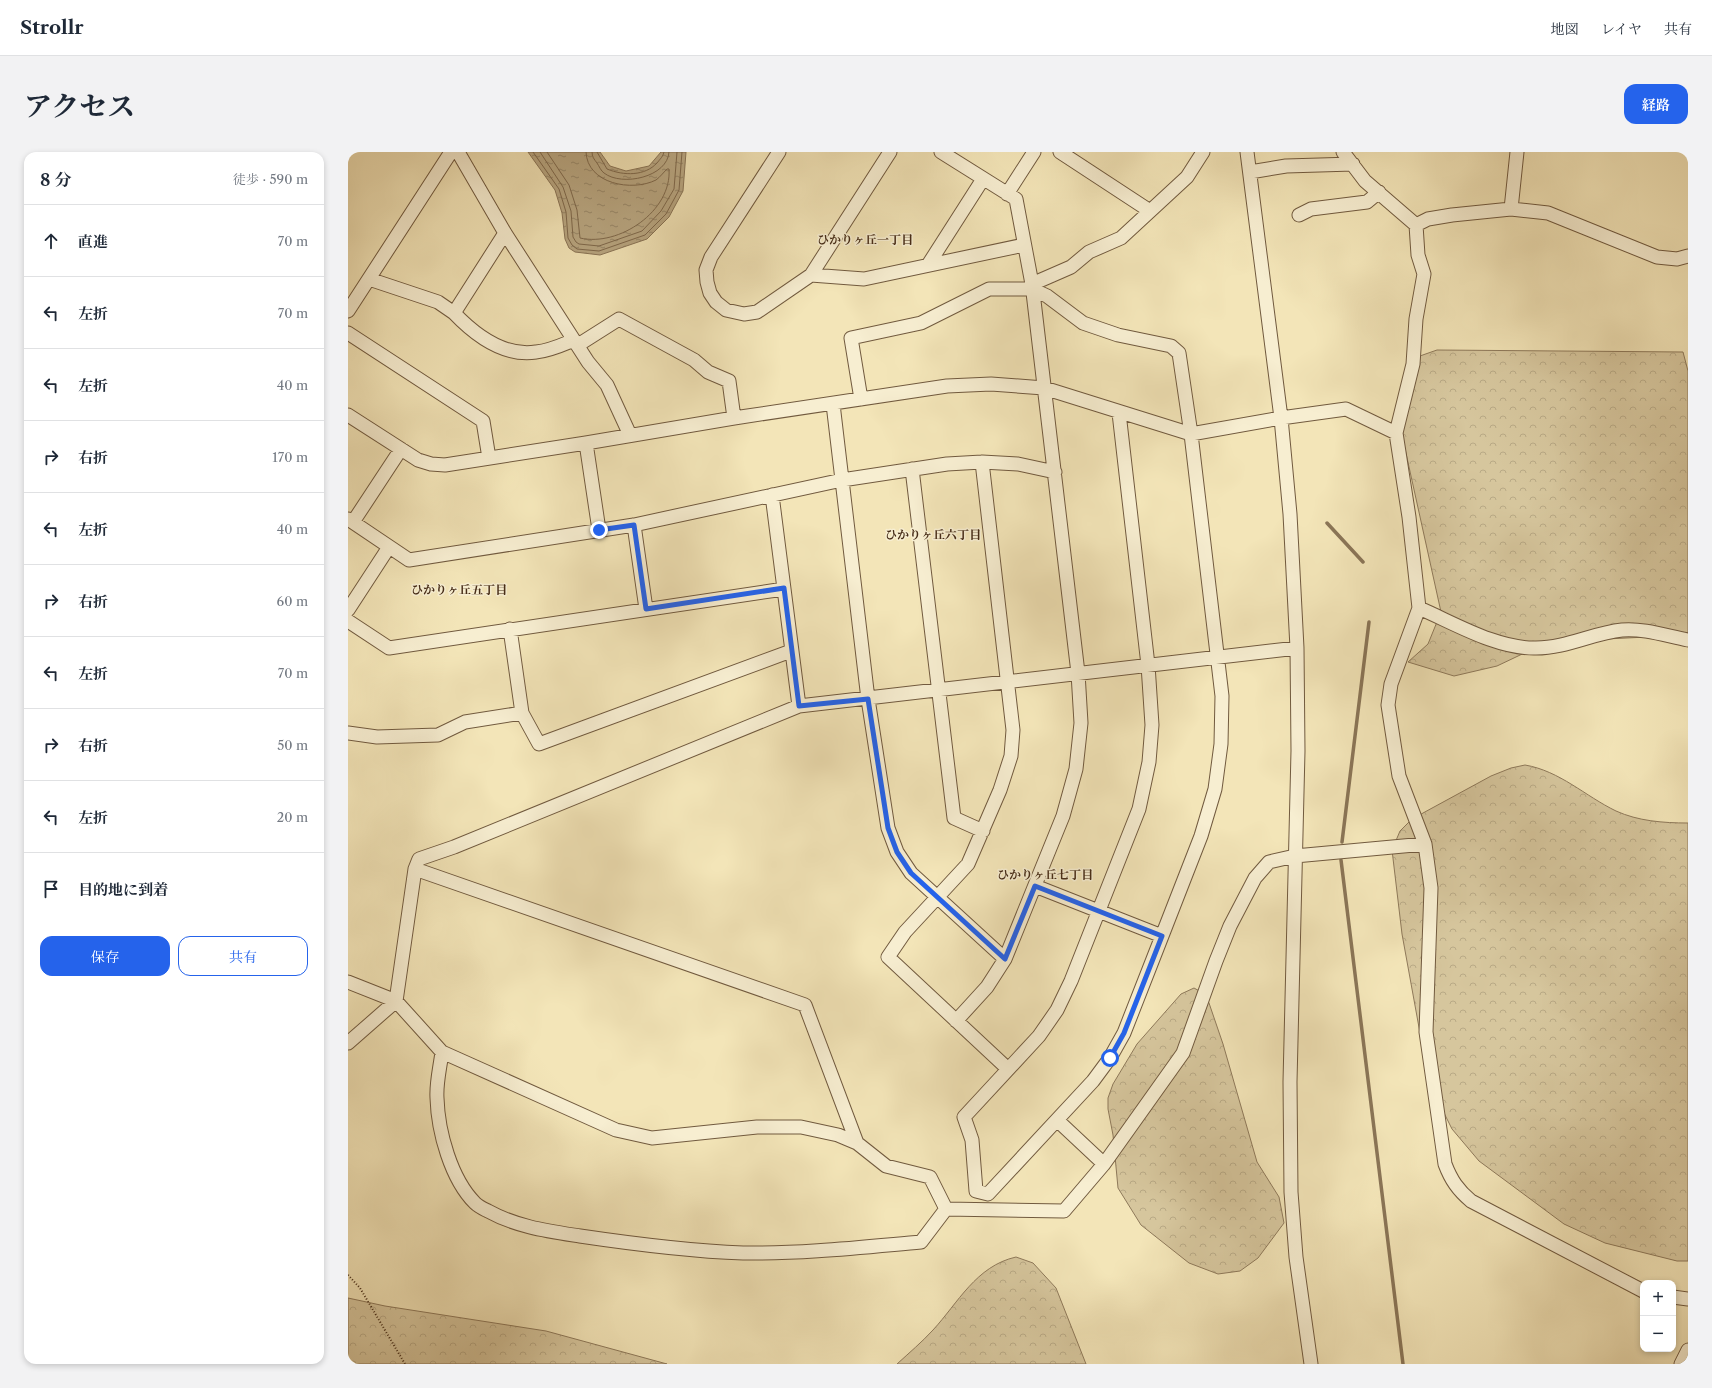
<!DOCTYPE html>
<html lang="ja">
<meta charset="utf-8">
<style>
:root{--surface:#fff;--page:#f2f2f3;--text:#1f2937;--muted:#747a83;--line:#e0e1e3;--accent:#2563eb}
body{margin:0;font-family:"Libre Caslon Text","Noto Serif JP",serif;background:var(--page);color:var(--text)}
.controls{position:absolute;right:12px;bottom:12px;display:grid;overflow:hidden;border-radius:8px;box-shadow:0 2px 6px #0003}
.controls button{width:36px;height:36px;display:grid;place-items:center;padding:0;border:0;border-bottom:1px solid var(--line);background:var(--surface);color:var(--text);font:20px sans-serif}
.stop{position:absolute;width:12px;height:12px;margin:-9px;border:3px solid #2563eb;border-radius:50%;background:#fff}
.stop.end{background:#2563eb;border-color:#fff;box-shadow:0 1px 4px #0008}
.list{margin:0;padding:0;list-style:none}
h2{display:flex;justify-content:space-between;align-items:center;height:52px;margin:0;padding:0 16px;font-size:17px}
h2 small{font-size:13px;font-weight:400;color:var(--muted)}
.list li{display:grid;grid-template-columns:26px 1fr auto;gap:12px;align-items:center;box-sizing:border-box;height:72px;padding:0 16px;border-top:1px solid var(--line)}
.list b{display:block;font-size:15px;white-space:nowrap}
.list em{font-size:13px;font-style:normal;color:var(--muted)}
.actions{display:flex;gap:8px;padding:12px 16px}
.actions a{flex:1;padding:9px 0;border:1px solid var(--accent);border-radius:12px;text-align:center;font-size:14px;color:var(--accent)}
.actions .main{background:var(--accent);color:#fff}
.icon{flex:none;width:22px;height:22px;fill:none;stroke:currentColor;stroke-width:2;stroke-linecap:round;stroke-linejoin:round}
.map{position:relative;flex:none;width:1340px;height:1212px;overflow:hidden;border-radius:12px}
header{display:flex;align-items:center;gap:24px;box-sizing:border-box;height:56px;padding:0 20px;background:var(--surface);border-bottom:1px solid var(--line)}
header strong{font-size:19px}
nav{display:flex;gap:22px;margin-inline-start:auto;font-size:14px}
.intro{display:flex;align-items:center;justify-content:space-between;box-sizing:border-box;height:96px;padding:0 24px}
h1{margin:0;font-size:28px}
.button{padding:10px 18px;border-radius:12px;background:var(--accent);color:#fff;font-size:14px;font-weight:700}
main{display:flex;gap:24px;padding:0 24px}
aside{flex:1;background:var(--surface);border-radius:12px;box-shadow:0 2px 6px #0003}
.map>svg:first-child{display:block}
</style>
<header>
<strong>Strollr</strong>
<nav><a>地図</a><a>レイヤ</a><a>共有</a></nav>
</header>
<div class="intro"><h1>アクセス</h1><a class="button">経路</a></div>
<main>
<aside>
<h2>8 分<small>徒歩 · 590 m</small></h2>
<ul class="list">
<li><svg class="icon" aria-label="ahead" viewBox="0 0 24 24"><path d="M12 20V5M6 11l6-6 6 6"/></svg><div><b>直進</b></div><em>70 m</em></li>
<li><svg class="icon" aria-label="left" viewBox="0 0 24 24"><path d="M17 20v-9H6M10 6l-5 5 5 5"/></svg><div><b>左折</b></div><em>70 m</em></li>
<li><svg class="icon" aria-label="left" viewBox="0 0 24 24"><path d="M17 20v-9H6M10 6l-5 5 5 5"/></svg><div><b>左折</b></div><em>40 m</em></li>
<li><svg class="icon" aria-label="right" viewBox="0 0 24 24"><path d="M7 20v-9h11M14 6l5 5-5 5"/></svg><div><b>右折</b></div><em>170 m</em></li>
<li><svg class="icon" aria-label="left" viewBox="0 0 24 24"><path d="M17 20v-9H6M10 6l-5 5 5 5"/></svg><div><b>左折</b></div><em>40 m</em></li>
<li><svg class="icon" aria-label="right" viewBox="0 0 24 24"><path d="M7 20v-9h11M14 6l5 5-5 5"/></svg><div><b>右折</b></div><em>60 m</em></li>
<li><svg class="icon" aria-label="left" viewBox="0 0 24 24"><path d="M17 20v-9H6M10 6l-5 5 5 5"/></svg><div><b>左折</b></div><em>70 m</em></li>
<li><svg class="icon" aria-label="right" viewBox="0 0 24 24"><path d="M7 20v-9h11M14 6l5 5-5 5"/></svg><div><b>右折</b></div><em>50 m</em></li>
<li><svg class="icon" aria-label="left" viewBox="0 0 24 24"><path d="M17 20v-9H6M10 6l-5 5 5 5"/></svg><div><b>左折</b></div><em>20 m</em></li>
<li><svg class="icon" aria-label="arrive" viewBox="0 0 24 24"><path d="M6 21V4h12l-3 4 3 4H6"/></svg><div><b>目的地に到着</b></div></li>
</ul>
<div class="actions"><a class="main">保存</a><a>共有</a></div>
</aside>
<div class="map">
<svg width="1340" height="1212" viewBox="0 0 1340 1212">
<defs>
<pattern id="forest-crowns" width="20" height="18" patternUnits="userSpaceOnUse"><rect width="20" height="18" fill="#d6c69d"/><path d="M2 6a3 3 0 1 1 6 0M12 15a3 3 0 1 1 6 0" fill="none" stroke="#b9aa86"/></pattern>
<pattern id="water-ripples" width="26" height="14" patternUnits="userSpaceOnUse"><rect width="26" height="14" fill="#b8a681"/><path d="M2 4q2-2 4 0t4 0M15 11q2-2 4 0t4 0" fill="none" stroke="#978769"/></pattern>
</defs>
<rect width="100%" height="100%" fill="#f3e5b8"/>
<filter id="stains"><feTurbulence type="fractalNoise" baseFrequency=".005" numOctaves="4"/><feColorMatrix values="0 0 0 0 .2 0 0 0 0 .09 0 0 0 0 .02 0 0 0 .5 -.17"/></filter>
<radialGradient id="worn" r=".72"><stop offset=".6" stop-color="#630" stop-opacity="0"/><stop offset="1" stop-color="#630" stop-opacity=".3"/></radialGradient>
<path fill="url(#forest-crowns)" stroke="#8e795a" d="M1089 198 1335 200 1340 219V483L1217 489 1189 495 1149 514 1106 524 1060 510 1080 492 1093 460 1050 265 1069 205Z
M1177 613C1212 619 1237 644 1268 659 1290 669 1315 671 1340 671V1109H1329L1257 1091 1216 1072 1131 1009 1104 977 1084 937 1072 881 1054 782 1044 698 1052 679 1062 669 1075 661 1143 624 1163 616Z
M846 836 855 841 861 851 875 892 909 1010 931 1045 936 1071 910 1106 892 1119 870 1122 841 1111 793 1073 770 1036 765 983 760 957V946L765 932 789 892 833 842Z
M668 1105 685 1111 708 1136 738 1212H549C561 1201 574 1190 585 1178 610 1151 628 1114 668 1105Z
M0 1146 37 1154 198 1179 319 1212H0Z"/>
<path fill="url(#water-ripples)" stroke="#8a7557" d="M180 0H252L262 14 278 19 301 14 313 0H338L335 39 321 65 299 87 252 103 227 100 221 96 217 87 214 61 207 38Z"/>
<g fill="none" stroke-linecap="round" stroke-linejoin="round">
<path stroke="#7f694c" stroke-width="1" d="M185 0 211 37 218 60 220 86 224 93 229 97 251 99 297 83 318 62 331 38 334 0
M192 0 215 35 223 59 225 85 228 90 231 92 251 94 294 79 313 59 326 37 329 0
M199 0 221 33 229 58 232 86C271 95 324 59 321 17H319C315 21 312 25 308 28 284 40 239 32 238 0
M244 0C244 5 246 7 249 11 251 14 253 19 256 21 274 35 320 25 321 0
M249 0 259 17C276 24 297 24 309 11 312 7 315 5 316 0"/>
<path stroke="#8a7557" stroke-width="3.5" d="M979 371 1015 410
M994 690 1021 470
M993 708 1055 1212"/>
<defs>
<path id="minor" d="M110 0 157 81 240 210 259 233 282 283
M431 0 363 105 358 118 359 130 362 141 368 150 378 158 396 162 409 160 463 123 516 127 676 93
M593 0 668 47 684 132 730 521 733 571 728 617 715 664 657 807 639 835 608 869
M712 0 802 59
M899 0 933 266 942 362 949 496 950 599 942 930 943 1040 948 1105 963 1212
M995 0 1017 29 1068 73 1070 103 1076 122 1068 167 1065 212 1048 281 1061 365 1071 456 1043 532 1040 553 1051 624 1077 692 1083 736 1078 880 1097 1012C1103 1028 1110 1038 1123 1049L1295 1139
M902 20 938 14 1005 12
M659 42 686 0
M1163 57 1169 0
M951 63 963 57 1019 50 1031 40
M1068 73 1080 67 1104 63 1163 57 1200 61 1309 105 1329 107 1340 104
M580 113 635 27
M463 123 542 0
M21 127 90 150 106 161 157 81
M684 132 723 115 741 100 773 86 839 25 855 0
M0 159 103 0
M106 161C127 183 155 205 188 200 201 199 214 193 226 188
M0 181 135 269 141 306
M230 193 271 167 346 208 360 220 381 229 386 266
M513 247 503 186 573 171 641 137H684L699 144 735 171 770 183 823 194 831 201 843 282 874 544 873 592 867 637 853 684 814 784 776 881 762 906 745 929 640 1042 628 1039 624 988 616 965 691 884 709 858 723 829 791 657 801 610 804 573 800 513 771 261
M485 252 520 547 540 676 549 700 563 721 657 807
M0 263 70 308 83 312 97 313 238 291 386 266 599 234 643 232 696 236 843 282 933 266 998 257 1048 281
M238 291 251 378
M634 310 665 578 663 604 652 638 620 712 557 780 540 805 660 917
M564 317 606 666 635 679
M424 343 451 554
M0 367 61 408 286 373 494 328 599 312 634 310 670 312 707 320
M5 370 53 297
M286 373 298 457
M1071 456C1106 471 1149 497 1188 496 1218 496 1245 481 1274 478 1295 476 1319 484 1340 488
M0 458 41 395
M0 469 41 496 436 437
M162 477 174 561 191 592 443 499
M0 581 29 585 90 583 117 570 174 561
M67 717 457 853 509 991
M687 734 814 784
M0 830 48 849 94 900 268 978 304 986 409 975H453L490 983 509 991 538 1014 582 1025 598 1057
M0 891 48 849 67 717 71 707 106 695 451 554 949 496
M94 900C92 916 88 931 89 946 90 980 103 1027 127 1051 131 1055 136 1057 140 1059 169 1075 200 1079 232 1084 286 1092 340 1099 395 1101 452 1102 516 1095 573 1090L598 1057
M709 968 756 1012
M598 1057 716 1059 756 1012 835 901 868 809 882 774 907 726 921 710 947 704 1077 692
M1325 1145 1340 1147
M1333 1212 1340 1198"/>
</defs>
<use href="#minor" stroke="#715a3f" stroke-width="15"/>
<path stroke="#462c17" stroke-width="2" stroke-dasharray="1 2" stroke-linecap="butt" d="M0 1123 12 1136 57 1212"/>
<use href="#minor" stroke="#f7eed1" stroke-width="13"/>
</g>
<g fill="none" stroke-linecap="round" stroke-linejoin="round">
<path stroke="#2563eb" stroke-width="5" d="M251 378 286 373 298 457 436 436 451 554 520 547 540 676 549 700 563 721 657 807 687 734 814 784 776 881 762 906"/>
</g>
<g text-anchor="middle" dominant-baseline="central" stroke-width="3" stroke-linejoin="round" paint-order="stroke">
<g font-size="12" font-weight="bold" fill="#462c17" stroke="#f7eed1">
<text x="517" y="87">ひかりヶ丘一丁目</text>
<text x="585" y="382">ひかりヶ丘六丁目</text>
<text x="111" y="437">ひかりヶ丘五丁目</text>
<text x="697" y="722">ひかりヶ丘七丁目</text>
</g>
</g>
<rect width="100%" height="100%" filter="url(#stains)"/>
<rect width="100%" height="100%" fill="url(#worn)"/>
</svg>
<div class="controls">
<button>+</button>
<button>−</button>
</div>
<div class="stop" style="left:762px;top:906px"></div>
<div class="stop end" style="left:251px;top:378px"></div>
</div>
</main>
